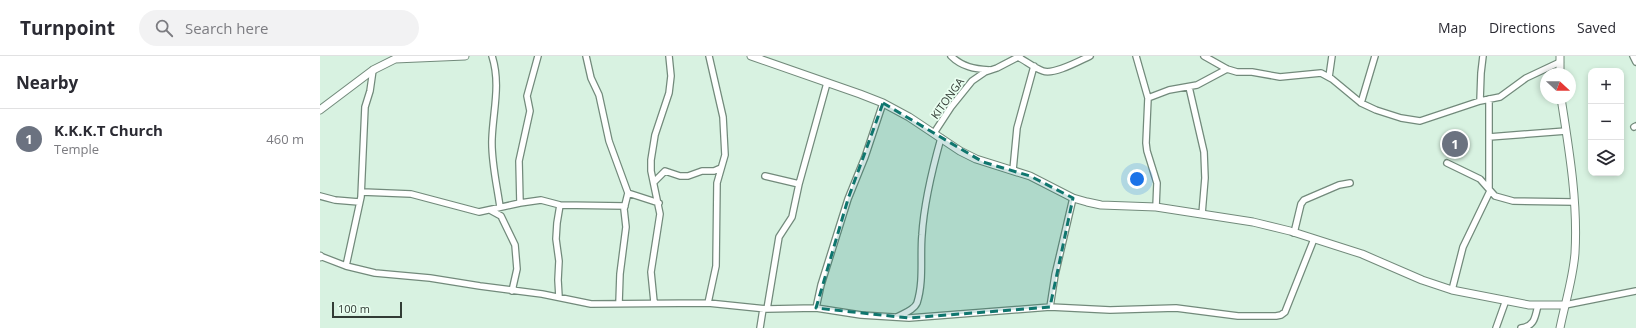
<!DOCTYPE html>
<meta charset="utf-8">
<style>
:root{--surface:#fff;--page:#f2f2f3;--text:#2b2b33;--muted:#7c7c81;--line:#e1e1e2;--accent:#9a379e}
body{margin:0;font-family:"Open Sans",sans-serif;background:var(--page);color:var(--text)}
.controls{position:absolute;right:12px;top:12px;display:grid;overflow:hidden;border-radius:8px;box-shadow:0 2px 6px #0003}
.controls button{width:36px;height:36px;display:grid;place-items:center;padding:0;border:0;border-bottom:1px solid var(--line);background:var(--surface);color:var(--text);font:20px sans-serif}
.compass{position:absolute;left:1220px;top:12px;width:36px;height:36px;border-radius:50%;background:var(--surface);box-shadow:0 2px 6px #0003;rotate:111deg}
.scale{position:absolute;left:12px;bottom:10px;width:70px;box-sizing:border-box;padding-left:4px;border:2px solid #323c35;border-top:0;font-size:11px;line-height:14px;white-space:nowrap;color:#323c35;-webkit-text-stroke:3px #e9fef0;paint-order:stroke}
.you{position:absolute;left:817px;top:123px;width:14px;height:14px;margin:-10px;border:3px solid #fff;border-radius:50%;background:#1a73e8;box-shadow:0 0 0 6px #1a73e833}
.badge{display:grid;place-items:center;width:26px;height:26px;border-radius:50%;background:var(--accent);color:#fff;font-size:13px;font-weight:700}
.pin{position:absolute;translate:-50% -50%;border:2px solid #fff;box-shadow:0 1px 4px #0006}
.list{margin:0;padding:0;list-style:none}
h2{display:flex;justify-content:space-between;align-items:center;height:52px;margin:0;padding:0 16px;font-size:17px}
h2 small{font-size:13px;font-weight:400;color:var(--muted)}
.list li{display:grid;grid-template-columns:26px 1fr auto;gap:12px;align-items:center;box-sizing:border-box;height:60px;padding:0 16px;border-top:1px solid var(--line)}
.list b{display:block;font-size:15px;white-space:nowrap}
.list p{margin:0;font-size:13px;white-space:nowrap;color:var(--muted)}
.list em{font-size:13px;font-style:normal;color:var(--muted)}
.icon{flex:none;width:22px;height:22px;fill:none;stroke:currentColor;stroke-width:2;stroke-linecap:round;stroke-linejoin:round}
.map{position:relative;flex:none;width:1316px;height:272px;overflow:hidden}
header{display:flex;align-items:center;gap:24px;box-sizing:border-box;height:56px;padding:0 20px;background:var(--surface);border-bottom:1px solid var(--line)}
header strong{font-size:19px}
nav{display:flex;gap:22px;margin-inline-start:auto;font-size:14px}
.search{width:280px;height:36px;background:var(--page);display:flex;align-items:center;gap:10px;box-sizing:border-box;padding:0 14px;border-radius:22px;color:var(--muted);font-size:15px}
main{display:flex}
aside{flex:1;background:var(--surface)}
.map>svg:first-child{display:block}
</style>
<header>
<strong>Turnpoint</strong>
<div class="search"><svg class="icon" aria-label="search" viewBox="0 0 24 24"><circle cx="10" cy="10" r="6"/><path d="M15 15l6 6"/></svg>Search here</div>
<nav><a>Map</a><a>Directions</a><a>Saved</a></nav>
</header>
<main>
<aside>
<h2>Nearby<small></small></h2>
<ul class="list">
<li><span class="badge" style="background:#6b7280">1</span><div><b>K.K.K.T Church</b><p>Temple</p></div><em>460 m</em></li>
</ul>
</aside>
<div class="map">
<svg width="1316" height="272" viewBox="0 0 1316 272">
<rect width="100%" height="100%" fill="#d8f2e1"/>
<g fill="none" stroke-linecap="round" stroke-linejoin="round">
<defs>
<path id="street" d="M172 0C181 28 173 55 172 83 171 105 177 129 180 151
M266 0 271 22 279 39 289 85 308 137 304 153 306 171 300 218 299 247
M631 0C642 11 655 13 669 14
M816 0 828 42 826 87 827 95 837 127 836 151
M884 0 907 13 917 16H932L960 21 1001 17 1012 23 1041 47 1056 54 1081 62 1100 65 1160 45 1180 41 1206 22 1240 6
M1313 0 1316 6
M698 1C706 5 714 12 723 15 734 19 759 5 770 0
M1009 21 1012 0
M869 31 884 96 885 122 882 158
M828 42 849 34 877 29 907 13
M1169 43V133
M1160 45 1161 17 1163 0
M1041 47 1055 0
M1314 71 1316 70
M614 77 631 51 652 25 665 16 677 12 700 0
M1169 81 1246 75
M1127 107 1160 123 1175 140 1193 145 1254 146
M693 114 697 72 714 10
M445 120 479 128
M334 126 345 115 360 120H368L382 115H394L401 112
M42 136 91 138 159 156 200 147 221 144 240 149 305 150
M308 137 339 147
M0 140 15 144 39 146
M200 147 199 105 210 55 207 40 218 0
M170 154 181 160 195 189 197 213 192 235
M974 177 981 148 984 144 1019 129 1030 127
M0 200 26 210 55 217 110 222 160 230 222 238 271 248 388 247 447 253 496 252 541 259 589 262 730 251 790 254 856 252 918 260H956L961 259 965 256 994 183
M26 210 41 141 45 51 50 35 53 14
M1132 234 1143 191 1170 135
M239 241 238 224 239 205 236 183 237 167 240 149
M334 246 331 216 340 158 331 115V104L335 79 349 37 351 20 349 0
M388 247 396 210 397 127 405 99 403 61 389 0
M1245 249 1316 235
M730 251 735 219 753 142
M496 252 501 229 528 143 545 101 563 47
M447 253 459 181 472 161 479 128 507 27
M577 261C584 257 594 254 597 247 604 225 600 201 602 179 604 146 612 114 621 82
M440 272 443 253
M1176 272 1186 244
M1201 272C1215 270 1215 261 1218 249"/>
<path id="secondary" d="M431 0 540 38 563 47 589 61 640 95 656 103 710 120 753 142 767 146 781 149 836 151 933 166 970 175 1042 198 1102 224 1132 234 1209 249H1245
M1240 18V0
M0 54 53 14 75 3 145 0
M0 200V201
M1240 272C1245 247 1253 223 1255 197 1258 146 1249 93 1241 42"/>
</defs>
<use href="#street" stroke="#728a7b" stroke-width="8"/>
<use href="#secondary" stroke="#728a7b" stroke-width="9"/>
<use href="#street" stroke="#fff" stroke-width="5.5"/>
<use href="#secondary" stroke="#fff" stroke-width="7"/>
</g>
<path fill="#0f766e" fill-opacity="0.2" stroke="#0f766e" stroke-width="3" stroke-dasharray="8 5" stroke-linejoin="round" d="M563 47 663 106 710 120 753 142 730 251 589 262 496 252 528 143Z"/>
<g text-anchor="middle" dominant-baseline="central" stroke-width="3.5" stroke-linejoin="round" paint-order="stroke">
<g font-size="11" fill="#323c35" stroke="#e9fef0">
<text transform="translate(627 42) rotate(-54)">KITONGA</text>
</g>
</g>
</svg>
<div class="controls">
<button>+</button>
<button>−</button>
<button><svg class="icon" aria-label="layers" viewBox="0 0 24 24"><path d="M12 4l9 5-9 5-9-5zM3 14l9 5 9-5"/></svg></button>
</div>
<svg class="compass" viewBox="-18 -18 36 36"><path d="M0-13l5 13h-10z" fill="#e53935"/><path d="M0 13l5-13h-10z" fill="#7c7c81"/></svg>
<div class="scale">100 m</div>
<div class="you"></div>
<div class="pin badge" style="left:1135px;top:88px;background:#6b7280">1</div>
</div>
</main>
